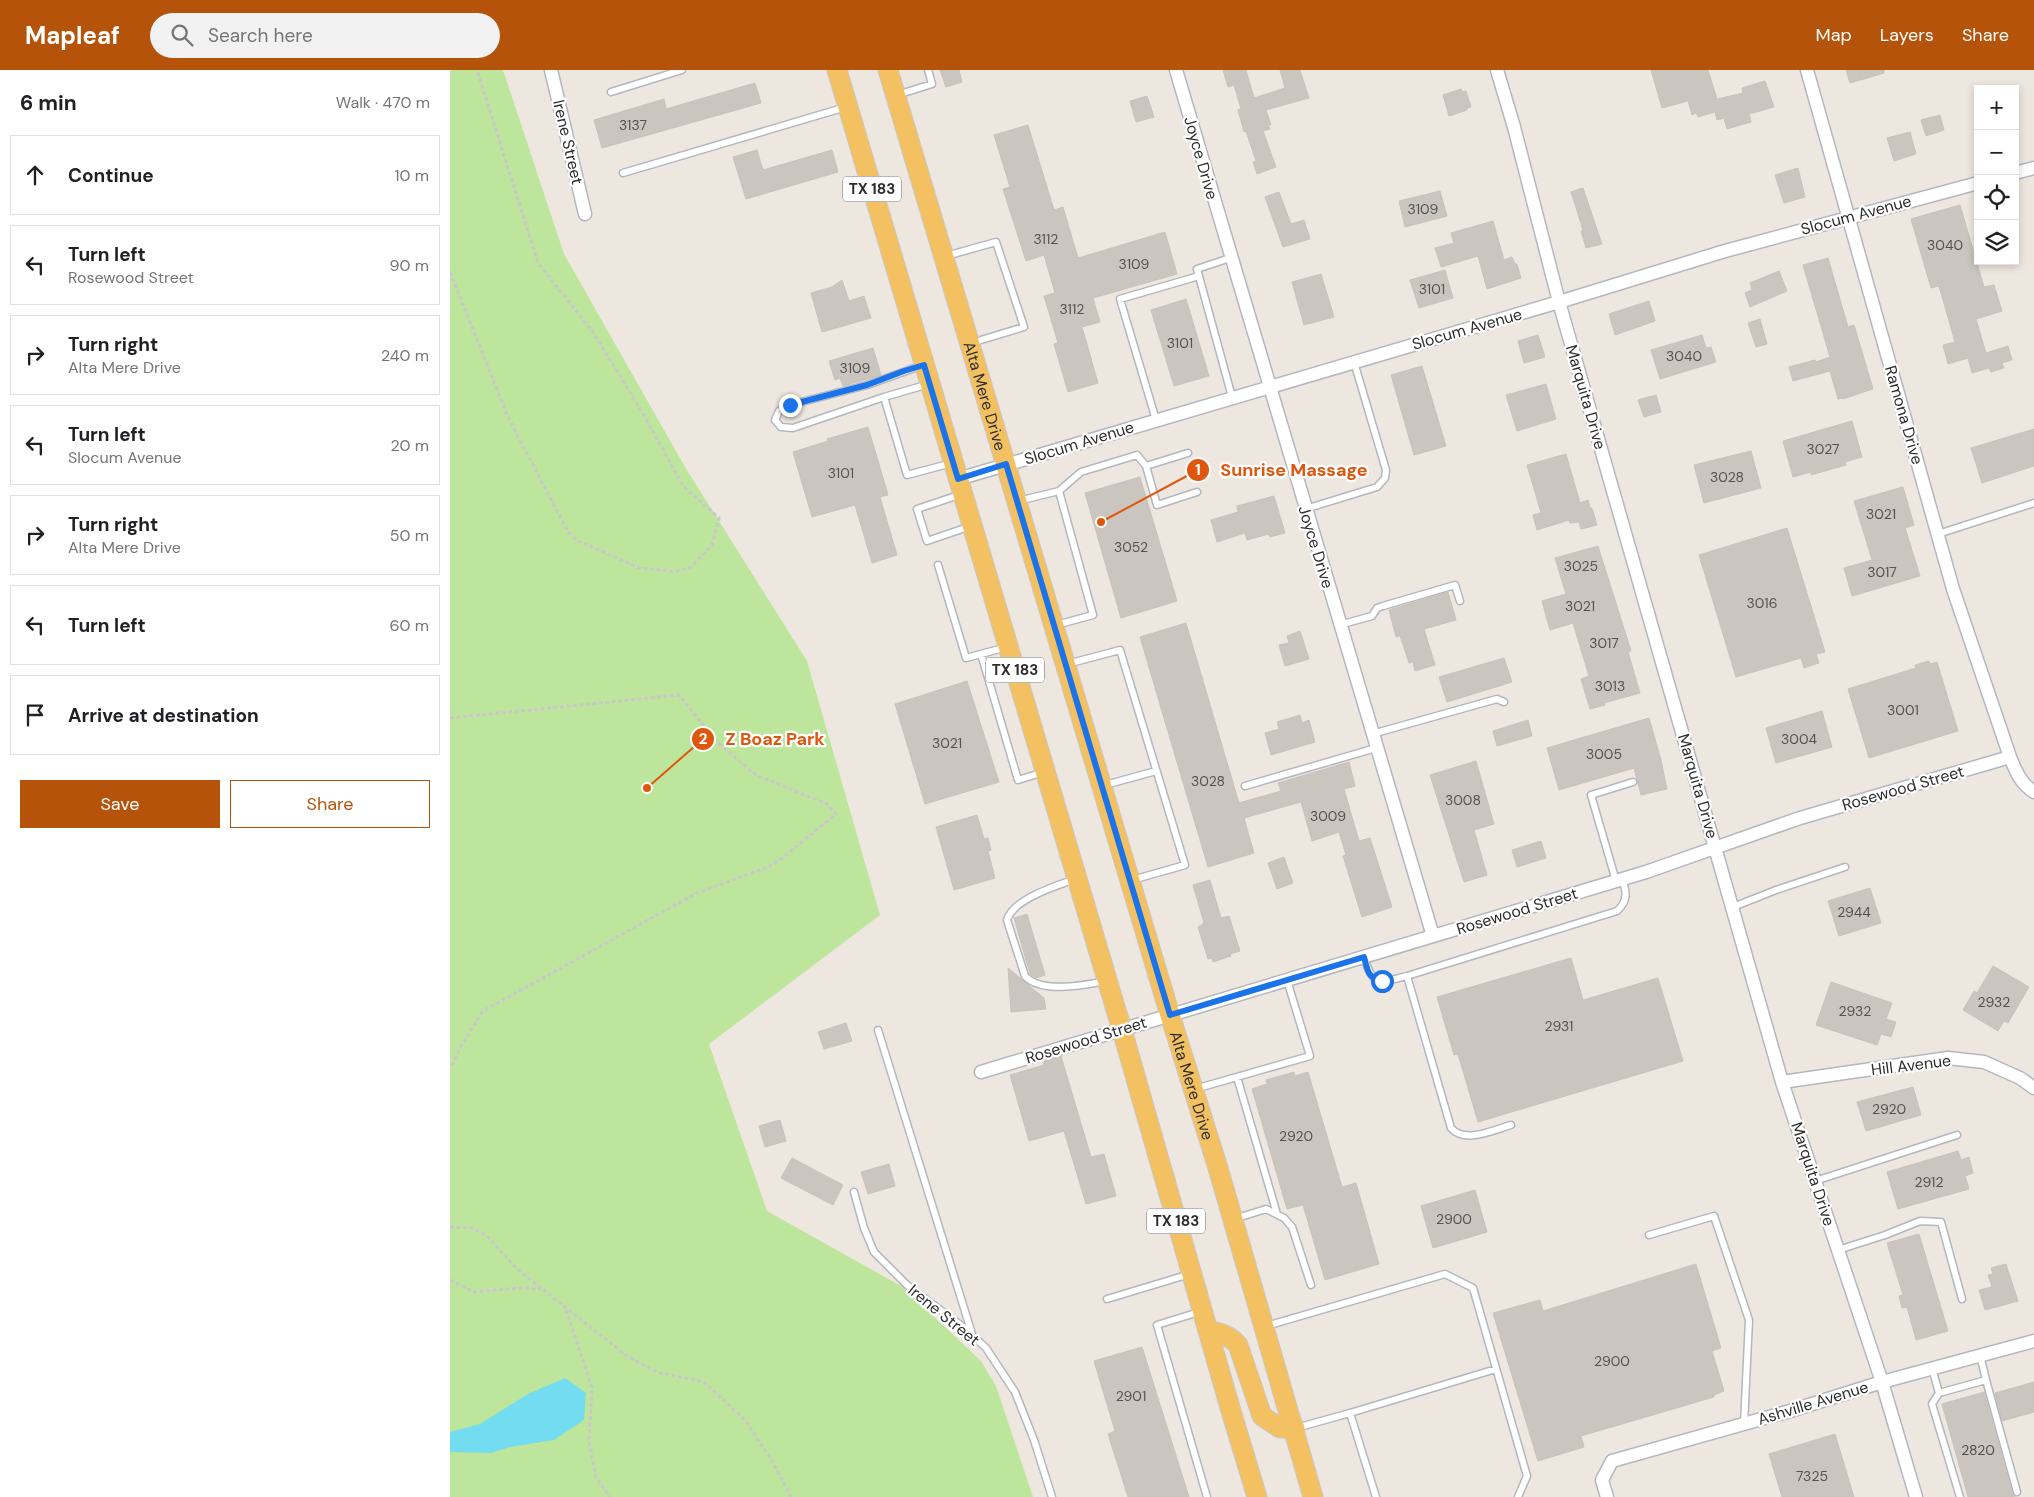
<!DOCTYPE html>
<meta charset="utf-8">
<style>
:root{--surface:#fff;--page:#f2f2f2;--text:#202124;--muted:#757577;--line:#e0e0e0;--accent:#b45309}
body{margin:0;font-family:"DM Sans",sans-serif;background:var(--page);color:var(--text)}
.controls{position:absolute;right:15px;top:15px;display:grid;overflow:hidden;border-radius:0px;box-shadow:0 2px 8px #0003}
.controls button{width:45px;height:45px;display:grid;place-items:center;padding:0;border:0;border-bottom:1px solid var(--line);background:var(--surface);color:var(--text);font:25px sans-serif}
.stop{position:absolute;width:15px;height:15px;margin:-11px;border:4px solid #1a73e8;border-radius:50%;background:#fff}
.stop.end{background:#1a73e8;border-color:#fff;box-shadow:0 1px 5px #0008}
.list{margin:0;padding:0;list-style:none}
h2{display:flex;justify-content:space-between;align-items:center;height:65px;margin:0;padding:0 20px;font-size:21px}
h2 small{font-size:16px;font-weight:400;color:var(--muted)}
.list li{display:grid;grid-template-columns:32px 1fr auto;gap:15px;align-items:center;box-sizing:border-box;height:80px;margin:0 10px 10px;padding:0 10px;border:1px solid var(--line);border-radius:0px}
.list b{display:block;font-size:19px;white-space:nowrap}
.list p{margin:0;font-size:16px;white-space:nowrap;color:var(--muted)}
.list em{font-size:16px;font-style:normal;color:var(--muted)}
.actions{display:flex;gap:10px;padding:15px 20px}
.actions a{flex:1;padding:11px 0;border:1px solid var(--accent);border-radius:0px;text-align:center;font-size:18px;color:var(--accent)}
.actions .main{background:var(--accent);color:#fff}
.icon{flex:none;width:28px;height:28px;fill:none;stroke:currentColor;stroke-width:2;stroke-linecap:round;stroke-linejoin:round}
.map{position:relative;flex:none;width:1584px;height:1427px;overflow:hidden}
header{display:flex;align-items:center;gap:30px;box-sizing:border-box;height:70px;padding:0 25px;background:var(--accent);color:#fff}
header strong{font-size:24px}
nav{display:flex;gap:28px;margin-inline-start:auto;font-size:18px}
.search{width:350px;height:45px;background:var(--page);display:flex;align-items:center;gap:12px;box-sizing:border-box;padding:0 18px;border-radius:28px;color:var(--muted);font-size:19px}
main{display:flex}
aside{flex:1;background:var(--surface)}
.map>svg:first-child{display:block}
</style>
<header>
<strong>Mapleaf</strong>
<div class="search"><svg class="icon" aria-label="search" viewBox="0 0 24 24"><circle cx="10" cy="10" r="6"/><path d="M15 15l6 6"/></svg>Search here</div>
<nav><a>Map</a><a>Layers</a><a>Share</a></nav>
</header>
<main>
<aside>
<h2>6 min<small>Walk · 470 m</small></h2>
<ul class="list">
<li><svg class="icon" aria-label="ahead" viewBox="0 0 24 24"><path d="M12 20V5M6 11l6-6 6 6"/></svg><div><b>Continue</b></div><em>10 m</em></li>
<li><svg class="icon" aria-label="left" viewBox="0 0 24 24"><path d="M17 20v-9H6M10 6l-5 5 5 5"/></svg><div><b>Turn left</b><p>Rosewood Street</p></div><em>90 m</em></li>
<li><svg class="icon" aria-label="right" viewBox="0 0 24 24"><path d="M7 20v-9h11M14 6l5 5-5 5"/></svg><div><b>Turn right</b><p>Alta Mere Drive</p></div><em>240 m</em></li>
<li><svg class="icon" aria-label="left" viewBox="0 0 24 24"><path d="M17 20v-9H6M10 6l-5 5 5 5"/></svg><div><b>Turn left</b><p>Slocum Avenue</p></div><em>20 m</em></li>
<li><svg class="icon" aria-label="right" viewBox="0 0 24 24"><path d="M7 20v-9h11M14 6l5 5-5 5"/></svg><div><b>Turn right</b><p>Alta Mere Drive</p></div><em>50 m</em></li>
<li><svg class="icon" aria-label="left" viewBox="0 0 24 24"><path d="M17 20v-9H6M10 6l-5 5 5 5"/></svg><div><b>Turn left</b></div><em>60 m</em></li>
<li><svg class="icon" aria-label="arrive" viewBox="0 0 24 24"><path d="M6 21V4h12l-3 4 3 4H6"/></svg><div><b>Arrive at destination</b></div></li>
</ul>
<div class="actions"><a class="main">Save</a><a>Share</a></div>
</aside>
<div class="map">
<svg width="1584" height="1427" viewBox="0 0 1584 1427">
<rect width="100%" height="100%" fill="#eee7e0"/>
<path fill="#bde59c" d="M0 0H53L114 184 235 397 357 591 430 845 259 974 317 1141 451 1216 531 1291 546 1316 583 1427H0Z"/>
<path fill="#73dcf0" d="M115 1308 136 1323 134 1350 104 1370 60 1377 41 1383 0 1382V1362L30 1354 78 1324Z"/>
<path fill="#cac5be" stroke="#cac2b9" d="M490 0H509L512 12 496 17Z
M773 0H796L804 28 835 18 830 0H850L859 28 816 40 821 55H818L820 59 813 61 826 97 807 104 803 92 806 91 796 61 794 62 788 40 791 39 784 15 778 17Z
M1201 0H1258L1267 29 1293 23 1292 18 1315 11 1324 37 1299 44 1301 52 1277 59 1274 48 1267 50 1265 42 1248 47 1246 43 1242 45 1238 31 1212 38Z
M1396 0H1434V3L1400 13Z
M305 13 311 33 152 78 144 50 214 29 216 39Z
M1011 19 1012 22 1016 21 1021 37 1017 38V40L999 46 993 25Z
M697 26 704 47 686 52 680 31Z
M1490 45 1494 60 1476 66 1471 50Z
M578 55 604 140 613 137 628 188 715 162 727 204 643 228 650 252 632 257 648 313 618 322 604 274 608 273 594 226 605 223 594 185 576 191 553 119 560 117 544 65Z
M1460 62 1466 84 1444 91 1437 68Z
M307 80 313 100 382 80 388 102 296 129 283 87Z
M1348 98 1355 127 1334 133 1325 105Z
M1133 118 1152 174 1136 178 1131 161 1133 160 1121 122Z
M990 121 997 146 955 157 949 131Z
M829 122 841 154 854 150 860 169 833 177 815 127Z
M1510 135 1534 217 1544 215 1552 241 1526 249 1536 283 1558 276 1562 290 1552 293 1554 298 1541 302 1539 298 1522 303 1518 288 1498 294 1493 275 1505 272 1489 216 1481 218 1461 149Z
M1043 151 1054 190 1062 187 1065 194H1067L1071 208 1037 219 1028 186 991 197 985 178 1004 173 1001 163Z
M1378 188 1398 257 1404 255 1423 319 1393 329V328L1388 329 1380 301 1343 311 1339 297 1365 290 1366 292 1380 287 1353 195Z
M995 200 1003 228 969 238 960 210Z
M1329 201 1337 221 1300 237 1295 223 1302 220 1300 213Z
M871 204 884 247 854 255 842 212Z
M392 210 399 231 414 226 421 248 372 262 361 223 382 217Z
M736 229 759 306 724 316 701 240Z
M1199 231 1205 251 1165 265 1159 244Z
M1310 249 1317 274 1306 277 1298 253Z
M1088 265 1095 287 1074 293 1068 271Z
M1252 265 1256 278 1261 277 1266 292 1210 309 1201 280Z
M423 278 431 305 393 316 390 308 385 310 379 291Z
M972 296 996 376 964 385 941 305Z
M1096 314 1106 349 1067 361 1056 325Z
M1206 325 1211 342 1194 347 1188 330Z
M1402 351 1412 387 1395 392 1396 395 1361 405V402L1343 407 1333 371Z
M418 357 438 425 430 427 447 485 422 493 405 435 362 447 343 382 378 371 377 369Z
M1584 359V396L1532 413 1521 378Z
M1301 381 1311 418 1254 433 1244 395Z
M1116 384 1130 433 1138 430 1140 438H1142L1147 455 1131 459 1129 452 1120 453 1119 450 1087 460 1083 445 1091 443 1077 395Z
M690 407 727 531 671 548 635 423Z
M1453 417 1464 455 1455 458 1470 506 1402 526 1394 498 1422 490 1404 431Z
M824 426 835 463 820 467 819 464 797 470 795 463 767 472 761 450 788 442 787 436Z
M1337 458 1375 582 1366 584 1369 593 1354 598 1351 588 1286 607 1249 485Z
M1148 476 1181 581 1178 582 1190 623 1154 633 1155 635 1140 639 1131 609 1139 606 1123 553 1100 560 1092 531 1116 524 1105 488Z
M998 522 1006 550 974 559 985 595 965 601 963 592 959 593 950 566 946 567 939 540Z
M736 553 789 733 831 721 828 713 899 692 905 716 894 719 909 771 920 768 942 837 912 847 893 786 896 785 889 762 862 771 851 732 794 748 804 783 758 797 690 567Z
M850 561 859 589 835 596 829 575 839 573 837 566Z
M1054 588 1062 612 997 632 989 607Z
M1479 591 1480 594 1487 592 1508 661 1419 688 1398 619 1466 598 1465 595Z
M517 611 549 712 475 734 445 634Z
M1372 641 1382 677 1326 693 1316 658Z
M850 645 852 653 859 650 865 672 821 685 815 663 829 659 827 652Z
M1199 648 1211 690 1217 719 1191 725 1184 698 1109 720 1097 678Z
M1078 650 1082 666 1047 676 1043 661Z
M1026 691 1044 754 1024 760 1037 805 1014 812 980 705Z
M527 745 534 769 538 768 541 780 538 781 545 808 504 820 486 757Z
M1091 771 1096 788 1067 797 1062 780Z
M834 787 843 813 827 819 818 793Z
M760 810 771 848 779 846 790 881 780 884 781 886 763 892 762 888 758 889 748 857 754 853 743 815Z
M1420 818 1431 853 1389 866 1378 831Z
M577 844 595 905 586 908 580 904 564 848Z
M1121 888 1133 930 1208 908 1233 991 1028 1052 1008 984 1004 985 987 927Z
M1543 896 1579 917 1558 953 1554 951 1548 961 1513 940 1524 921 1527 923Z
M558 898 594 928 596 939 561 942Z
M1381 912 1442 933 1436 949 1446 952 1441 967 1431 964 1427 975 1366 955Z
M396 953 402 971 374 979 368 962Z
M611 986 641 1087 654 1084 666 1126 636 1134 614 1061 579 1071 560 1005 594 995 593 992Z
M844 1002 845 1006 858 1002 892 1117 906 1113 929 1194 875 1210 853 1135 837 1139 802 1019 817 1014 816 1010Z
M1463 1017 1471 1045 1416 1061 1407 1032Z
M330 1050 336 1071 315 1077 309 1056Z
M1508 1081 1511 1090 1519 1087 1523 1103 1515 1106 1519 1119 1448 1139 1437 1102Z
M342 1088 393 1115 383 1135 331 1108Z
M439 1094 445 1116 418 1124 411 1102Z
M1025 1120 1037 1162 983 1178 971 1136Z
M1469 1164 1498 1261 1466 1270 1457 1237 1452 1238 1449 1226 1453 1225 1437 1173Z
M1246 1194 1271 1278 1262 1281 1274 1321 1264 1325V1327L1131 1366 1134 1377 1088 1391 1043 1243 1090 1230 1093 1241Z
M1556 1194 1568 1231 1535 1240 1529 1220 1542 1217 1538 1205 1543 1204 1541 1198Z
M692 1277 739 1427H678L658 1364 665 1361 644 1291Z
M1584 1312V1342L1552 1351 1545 1323Z
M1534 1322 1562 1423 1565 1427H1518L1492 1334Z
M1385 1364 1404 1427H1332L1319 1384Z"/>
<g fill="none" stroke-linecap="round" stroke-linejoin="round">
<defs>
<path id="lane" d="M161 22 232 0
M447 25 482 14 478 0
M173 103 396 37
M496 186 546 172 574 257 521 273
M780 188 747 199 782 327
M479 314 434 327 457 405 502 393
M434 327 343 358 331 357 325 350 329 341 340 335 417 315 473 295
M706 350 670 229 749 206
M696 396 738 383
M609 421 631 402 687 385 696 396 707 435 747 422
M512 424 467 439 477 471 521 456
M568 431 609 421 643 545 606 555
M855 439 927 417 935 408 936 400 904 292
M1488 464 1584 433
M488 495 516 588 557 577
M889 555 922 546 927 538 933 536 1005 515 1010 531
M531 584 568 710 594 702
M617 594 670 580 735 795 682 810
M922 664 1047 629 1054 632
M655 715 706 701
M795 716 926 678
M625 809C606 816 563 829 557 850L575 906C591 924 635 915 656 911
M1166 811 1141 725 1183 712
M1283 837 1326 820 1395 797
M914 887C923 917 929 913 957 906L1167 841C1178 831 1177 822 1172 809
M957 906 1001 1058C1015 1074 1043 1060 1061 1055
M428 960 522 1264
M787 1007 827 1144
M745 1019 860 986 837 910
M1365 1111 1507 1065
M404 1122 414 1158 424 1182 457 1215 513 1257 536 1278 565 1322 584 1370 602 1427
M784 1149 816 1139 834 1148 842 1157 861 1215
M1199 1165 1264 1146 1299 1250 1294 1354
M1388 1180 1435 1165 1470 1151 1491 1152 1512 1229
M657 1229 740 1204
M752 1241 707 1255 757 1427
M816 1256 995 1204 1023 1218 1077 1406 1068 1427
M1482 1298 1489 1323 1536 1310 1530 1285
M1536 1310 1567 1422
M1489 1323 1482 1334 1510 1427
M900 1343 1046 1299
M846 1358 900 1343 926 1427"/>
<path id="street" d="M101 0 135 144
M726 0 983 866
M1047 0 1064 57 1109 232 1332 1012 1432 1312 1466 1427
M1357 0 1503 519 1560 687C1566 701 1570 713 1584 722
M1565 103 1584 98
M508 409 1109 232 1275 181 1528 113
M531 1002 1196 802 1350 748 1560 687
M1332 1012 1498 988 1534 992 1570 1008 1584 1018
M1157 1427 1152 1410 1162 1391 1340 1341 1432 1312 1584 1271"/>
<g id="primary">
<path d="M387 0 672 960 781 1341 807 1427"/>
<path id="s1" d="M438 0 720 945 768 1098 863 1427"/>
<path d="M758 1261C771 1263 779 1265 788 1275L812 1346 830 1358H845"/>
</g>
</defs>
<use href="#lane" stroke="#b3b7c0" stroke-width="9"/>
<use href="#street" stroke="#b3b7c0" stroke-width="15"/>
<use href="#primary" stroke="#c8c8c8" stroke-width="21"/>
<path stroke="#c8c8c8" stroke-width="3" stroke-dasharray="4 2.5" stroke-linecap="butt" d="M0 202 58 347 118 462 128 471 190 498 225 502 241 497 262 475 269 448 233 416 195 347 143 262 88 193 27 0
M0 648 229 625 267 672 306 705 377 734 386 744 331 789 318 797 247 823 33 941 11 976 0 998
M0 1157 23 1158 36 1165 66 1198 177 1286 207 1302 254 1312 295 1350 321 1389 341 1427
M0 1210 24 1222 70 1218 91 1219
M116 1240 142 1317 139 1370 146 1408 160 1427"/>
<use href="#lane" stroke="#fff" stroke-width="6"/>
<use href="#street" stroke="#fff" stroke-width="12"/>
<use href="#primary" stroke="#f3c161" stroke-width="19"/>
</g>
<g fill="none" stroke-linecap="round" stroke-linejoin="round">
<path stroke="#1a73e8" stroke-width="6" d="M340 335 417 315 454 301 474 295 508 409 556 394 720 945 914 887C918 901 917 907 932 911"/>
</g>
<g text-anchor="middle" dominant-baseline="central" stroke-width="4.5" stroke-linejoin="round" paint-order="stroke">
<g font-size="14" fill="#545351">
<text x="183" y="55">3137</text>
<text x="973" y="139">3109</text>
<text x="596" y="169">3112</text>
<text x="1495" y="175">3040</text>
<text x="684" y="194">3109</text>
<text x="982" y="219">3101</text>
<text x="622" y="239">3112</text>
<text x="730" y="273">3101</text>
<text x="1234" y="286">3040</text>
<text x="405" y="298">3109</text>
<text x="1373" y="379">3027</text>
<text x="391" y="403">3101</text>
<text x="1277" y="407">3028</text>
<text x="1431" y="444">3021</text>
<text x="681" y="477">3052</text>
<text x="1131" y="496">3025</text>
<text x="1432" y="502">3017</text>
<text x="1312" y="533">3016</text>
<text x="1130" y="536">3021</text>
<text x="1154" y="573">3017</text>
<text x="1160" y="616">3013</text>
<text x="1453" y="640">3001</text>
<text x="1349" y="669">3004</text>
<text x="497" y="673">3021</text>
<text x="1154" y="684">3005</text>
<text x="758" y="711">3028</text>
<text x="1013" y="730">3008</text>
<text x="878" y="746">3009</text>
<text x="1404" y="842">2944</text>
<text x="1544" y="932">2932</text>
<text x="1405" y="941">2932</text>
<text x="1109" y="956">2931</text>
<text x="1439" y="1039">2920</text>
<text x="846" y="1066">2920</text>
<text x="1479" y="1112">2912</text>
<text x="1004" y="1149">2900</text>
<text x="1162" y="1291">2900</text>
<text x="681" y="1326">2901</text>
<text x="1528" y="1380">2820</text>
<text x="1362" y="1406">7325</text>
</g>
<g fill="#fff" stroke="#6c6c6c" stroke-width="1">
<rect x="393" y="106.5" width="58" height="25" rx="4"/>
<rect x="536" y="587.5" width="58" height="25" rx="4"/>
<rect x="697" y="1138.5" width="58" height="25" rx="4"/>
</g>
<g font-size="15" font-weight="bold" fill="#2d2d2d">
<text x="422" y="119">TX 183</text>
<text x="565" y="600">TX 183</text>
<text x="726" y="1151">TX 183</text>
</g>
<g font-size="16" fill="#2d2d2d" stroke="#fff">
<text transform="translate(118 72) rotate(77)">Irene Street</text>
<text transform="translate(751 88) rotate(74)">Joyce Drive</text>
<text transform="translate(1406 145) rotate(-15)">Slocum Avenue</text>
<text transform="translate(1017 259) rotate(-16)">Slocum Avenue</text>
<text stroke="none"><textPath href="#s1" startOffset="340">Alta Mere Drive</textPath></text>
<text transform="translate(1136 327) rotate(74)">Marquita Drive</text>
<text transform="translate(1454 345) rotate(74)">Ramona Drive</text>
<text transform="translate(629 373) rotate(-17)">Slocum Avenue</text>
<text transform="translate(866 477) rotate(73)">Joyce Drive</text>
<text transform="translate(1248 716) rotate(74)">Marquita Drive</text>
<text transform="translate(1453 718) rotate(-16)">Rosewood Street</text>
<text transform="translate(1067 841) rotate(-17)">Rosewood Street</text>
<text transform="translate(636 970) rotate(-17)">Rosewood Street</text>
<text transform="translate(1461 995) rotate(-7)">Hill Avenue</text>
<text stroke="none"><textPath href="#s1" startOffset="1060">Alta Mere Drive</textPath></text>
<text transform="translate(1363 1104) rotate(72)">Marquita Drive</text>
<text transform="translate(494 1245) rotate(39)">Irene Street</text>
<text transform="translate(1363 1333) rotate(-17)">Ashville Avenue</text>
</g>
</g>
<path fill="none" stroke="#df570e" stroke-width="2" d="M651 452L748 400M197 718L253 669"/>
<g fill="#df570e" stroke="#fff" stroke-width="2">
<circle cx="651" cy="452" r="5"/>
<circle cx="197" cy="718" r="5"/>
<circle cx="748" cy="400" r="12"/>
<circle cx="253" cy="669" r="12"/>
</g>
<g font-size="15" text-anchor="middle" font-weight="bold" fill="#fff">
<text x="748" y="405">1</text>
<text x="253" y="674">2</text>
</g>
<g font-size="18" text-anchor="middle" font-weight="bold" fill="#df570e" stroke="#fff" stroke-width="4.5" stroke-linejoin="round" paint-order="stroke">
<text x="844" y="406">Sunrise Massage</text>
<text x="325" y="675">Z Boaz Park</text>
</g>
</svg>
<div class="controls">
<button>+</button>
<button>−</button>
<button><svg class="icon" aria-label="locate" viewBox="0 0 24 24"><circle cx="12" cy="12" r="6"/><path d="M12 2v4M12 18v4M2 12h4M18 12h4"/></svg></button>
<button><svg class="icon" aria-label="layers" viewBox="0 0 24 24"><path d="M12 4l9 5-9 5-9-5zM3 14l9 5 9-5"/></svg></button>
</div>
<div class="stop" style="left:932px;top:911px"></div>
<div class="stop end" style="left:340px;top:335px"></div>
</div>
</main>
